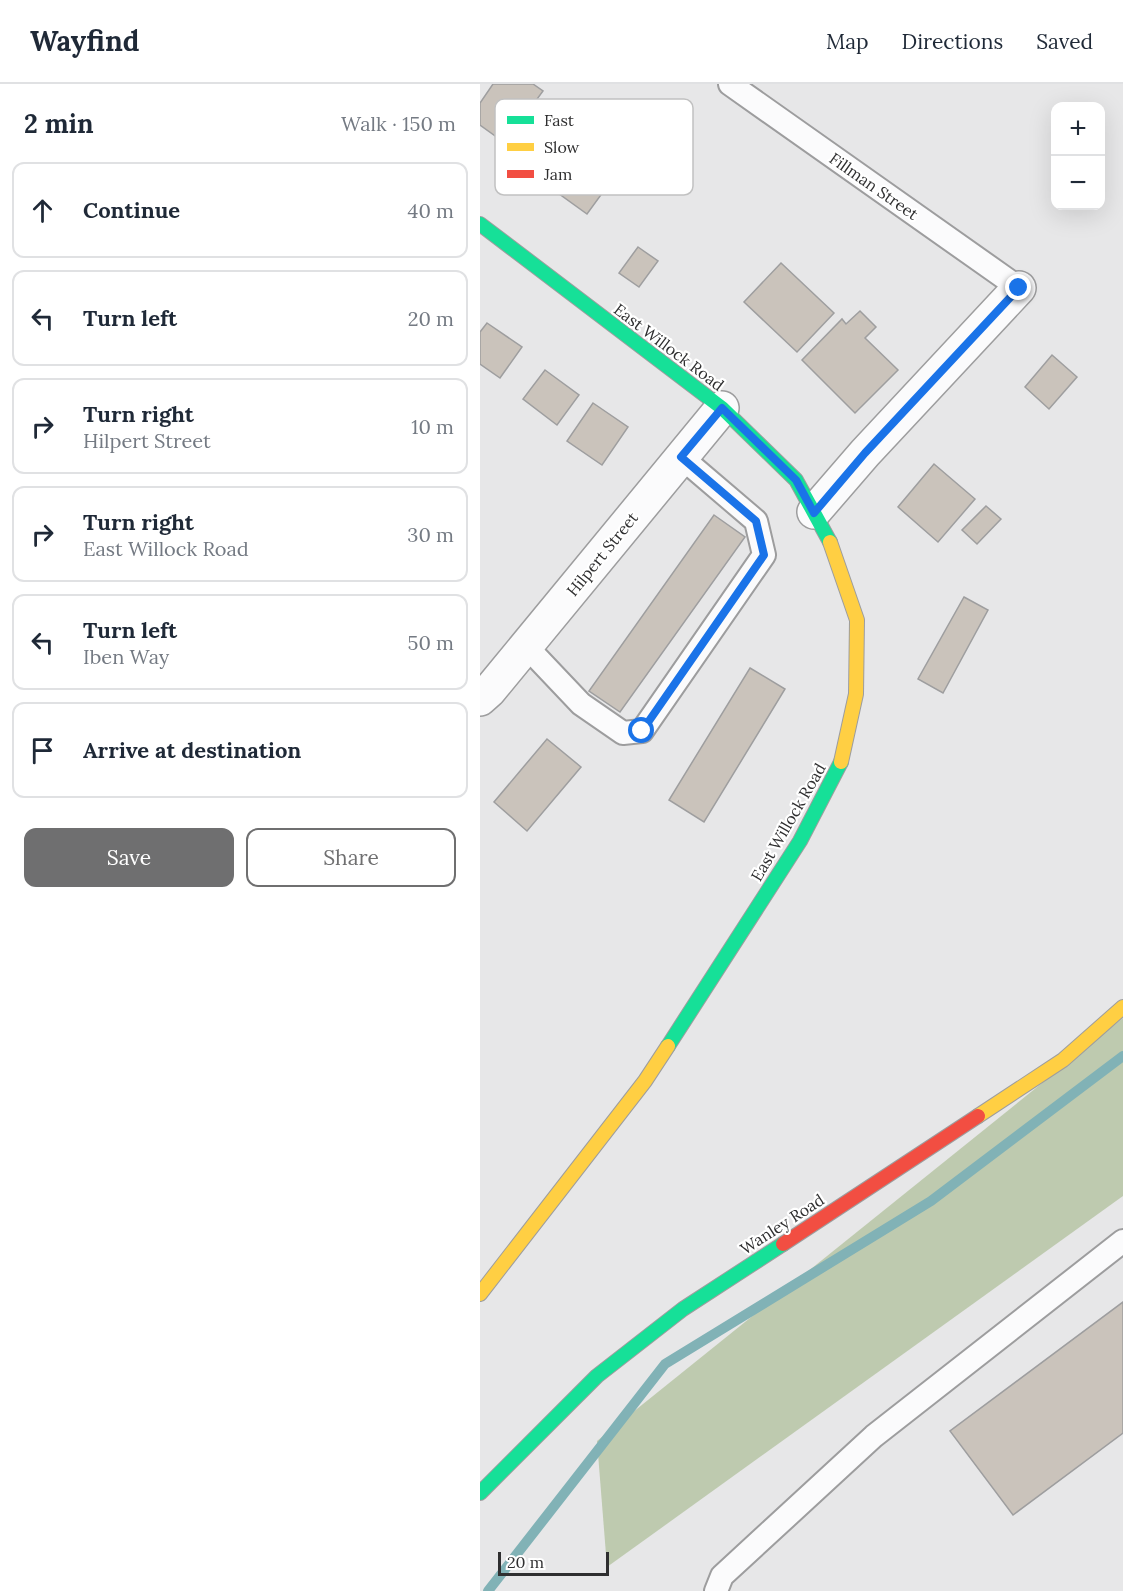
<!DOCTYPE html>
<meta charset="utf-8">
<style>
:root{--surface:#fff;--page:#f2f2f3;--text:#1f2937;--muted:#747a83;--line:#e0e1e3;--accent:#6f6f70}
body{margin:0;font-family:Lora,serif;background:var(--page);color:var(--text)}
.controls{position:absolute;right:18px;top:18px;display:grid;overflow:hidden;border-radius:12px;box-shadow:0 6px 24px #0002}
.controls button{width:54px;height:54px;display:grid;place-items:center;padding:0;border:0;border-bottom:2px solid var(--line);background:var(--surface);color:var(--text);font:30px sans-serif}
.scale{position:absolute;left:18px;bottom:15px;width:111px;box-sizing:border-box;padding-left:6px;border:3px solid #2f2f30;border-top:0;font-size:16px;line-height:21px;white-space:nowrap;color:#2f2f30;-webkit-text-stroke:4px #fff;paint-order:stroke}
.stop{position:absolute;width:18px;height:18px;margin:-14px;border:4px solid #1a73e8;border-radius:50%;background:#fff}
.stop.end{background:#1a73e8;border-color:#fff;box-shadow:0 2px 6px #0008}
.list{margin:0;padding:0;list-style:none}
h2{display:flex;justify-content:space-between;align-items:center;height:78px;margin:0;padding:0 24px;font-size:26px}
h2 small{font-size:20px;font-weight:400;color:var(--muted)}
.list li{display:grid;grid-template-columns:39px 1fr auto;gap:18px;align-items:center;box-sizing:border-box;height:96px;margin:0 12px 12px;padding:0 12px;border:2px solid var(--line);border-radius:12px}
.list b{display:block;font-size:22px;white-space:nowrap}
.list p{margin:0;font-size:20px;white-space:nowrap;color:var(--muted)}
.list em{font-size:20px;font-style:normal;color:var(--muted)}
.actions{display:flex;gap:12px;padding:18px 24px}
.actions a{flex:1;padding:14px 0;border:2px solid var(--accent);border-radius:12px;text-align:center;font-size:21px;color:var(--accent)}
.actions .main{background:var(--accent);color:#fff}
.icon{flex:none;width:33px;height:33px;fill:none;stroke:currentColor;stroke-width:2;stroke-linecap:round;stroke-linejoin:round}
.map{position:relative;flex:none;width:643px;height:1507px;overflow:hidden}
header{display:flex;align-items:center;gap:36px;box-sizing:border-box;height:84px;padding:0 30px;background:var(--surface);border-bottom:2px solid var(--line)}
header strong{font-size:28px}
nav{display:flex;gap:33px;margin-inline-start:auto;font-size:21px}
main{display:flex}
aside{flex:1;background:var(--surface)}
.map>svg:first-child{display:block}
</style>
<header>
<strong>Wayfind</strong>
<nav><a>Map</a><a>Directions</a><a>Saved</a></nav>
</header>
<main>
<aside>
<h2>2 min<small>Walk · 150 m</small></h2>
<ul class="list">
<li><svg class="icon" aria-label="ahead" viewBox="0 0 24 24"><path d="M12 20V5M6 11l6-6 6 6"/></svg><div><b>Continue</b></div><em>40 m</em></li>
<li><svg class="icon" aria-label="left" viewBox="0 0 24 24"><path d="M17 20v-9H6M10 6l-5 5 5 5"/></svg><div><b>Turn left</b></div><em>20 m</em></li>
<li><svg class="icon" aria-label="right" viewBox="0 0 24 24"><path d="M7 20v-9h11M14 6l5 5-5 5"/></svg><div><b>Turn right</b><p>Hilpert Street</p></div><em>10 m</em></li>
<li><svg class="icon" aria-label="right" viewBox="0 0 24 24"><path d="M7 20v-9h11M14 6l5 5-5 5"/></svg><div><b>Turn right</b><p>East Willock Road</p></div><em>30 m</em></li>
<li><svg class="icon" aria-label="left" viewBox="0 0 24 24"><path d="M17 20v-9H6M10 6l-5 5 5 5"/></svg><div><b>Turn left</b><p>Iben Way</p></div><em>50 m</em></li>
<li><svg class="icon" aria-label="arrive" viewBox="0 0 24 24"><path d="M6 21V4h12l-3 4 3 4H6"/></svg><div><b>Arrive at destination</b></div></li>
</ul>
<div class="actions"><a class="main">Save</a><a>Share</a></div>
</aside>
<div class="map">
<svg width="643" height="1507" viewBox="0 0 643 1507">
<rect width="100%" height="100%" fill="#e7e7e8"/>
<path fill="#becaaf" d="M643 934V1112L127 1483 117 1357Z"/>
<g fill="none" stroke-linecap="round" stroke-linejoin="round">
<path stroke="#81b2b6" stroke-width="10" d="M8 1507 185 1280 451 1117 643 972"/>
</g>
<path fill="#cac3bb" stroke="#9e9e9f" stroke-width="1.5" d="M13 0H53L63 7 25 59 0 41V19Z
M109 51 145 78 107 130 71 104Z
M158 163 178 177 159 203 139 189Z
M301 179 354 229 317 268 264 218Z
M380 227 396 243 385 254 418 286 375 329 322 276 362 235 366 240Z
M7 239 42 263 20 294 0 280V248Z
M572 271 597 293 569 325 545 303Z
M65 286 99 311 77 341 43 315Z
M113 319 148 343 122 381 87 357Z
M454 380 495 415 458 458 418 423Z
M506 422 521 435 497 460 482 446Z
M234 431 265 453 140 628 109 607Z
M484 513 508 526 463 609 438 595Z
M270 584 305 605 224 738 189 716Z
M67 655 101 683 47 747 14 718Z
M643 1218V1349L533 1431 470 1347Z"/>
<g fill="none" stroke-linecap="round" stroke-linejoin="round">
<defs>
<path id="lane" d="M250 0 539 204
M46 562 101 620 143 649 162 647 284 471 276 437 201 373
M236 1507 242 1492 394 1352 643 1157"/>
<path id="street" d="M334 428 385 369 539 204
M0 615 9 607 242 324"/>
<path id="fast" d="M0 140 242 324 316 396 350 458
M188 962 320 757 361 678
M0 1409 117 1292 203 1225 303 1160"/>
<path id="slow" d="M350 458 377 536 376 610 361 678
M498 1032 583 976 643 923
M0 1210 165 997 188 962"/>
<path id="jam" d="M303 1160 498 1032"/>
</defs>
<use href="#lane" stroke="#9d9d9e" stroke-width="26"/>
<use href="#street" stroke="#9d9d9e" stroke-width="36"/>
<use href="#fast" stroke="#9d9d9e" stroke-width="16"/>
<use href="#slow" stroke="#9d9d9e" stroke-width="16"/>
<use href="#jam" stroke="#9d9d9e" stroke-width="16"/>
<use href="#lane" stroke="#fbfbfc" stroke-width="22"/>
<use href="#street" stroke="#fbfbfc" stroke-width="33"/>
<use href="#fast" stroke="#16e098" stroke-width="14"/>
<use href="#slow" stroke="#ffcf43" stroke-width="14"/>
<use href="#jam" stroke="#f24e42" stroke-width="14"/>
</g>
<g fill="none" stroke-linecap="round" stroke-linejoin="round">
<path stroke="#1a73e8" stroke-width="8" d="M162 647 284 471 276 437 201 373 242 324 316 396 334 429 385 369 539 204"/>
</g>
<g text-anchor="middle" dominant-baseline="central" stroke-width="4.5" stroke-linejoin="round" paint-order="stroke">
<g font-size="16" fill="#2f2f30" stroke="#fff">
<text transform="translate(394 102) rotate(35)">Fillman Street</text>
<text transform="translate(189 263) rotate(37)">East Willock Road</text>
<text transform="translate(122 470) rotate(-51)">Hilpert Street</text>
<text transform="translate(308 738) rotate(-60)">East Willock Road</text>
<text transform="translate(302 1140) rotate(-33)">Wanley Road</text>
</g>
</g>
<rect x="15" y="15" width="198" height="96" rx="9" fill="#fff" stroke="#c1c1c1" stroke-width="1.5"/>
<rect x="27" y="32" width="27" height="8" fill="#16e098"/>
<rect x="27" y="59" width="27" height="8" fill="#ffcf43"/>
<rect x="27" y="86" width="27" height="8" fill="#f24e42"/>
<g font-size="16" fill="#2f2f30">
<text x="64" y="42">Fast</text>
<text x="64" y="69">Slow</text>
<text x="64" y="96">Jam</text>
</g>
</svg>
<div class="controls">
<button>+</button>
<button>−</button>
</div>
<div class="scale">20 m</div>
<div class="stop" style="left:162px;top:647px"></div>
<div class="stop end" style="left:539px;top:204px"></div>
</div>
</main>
